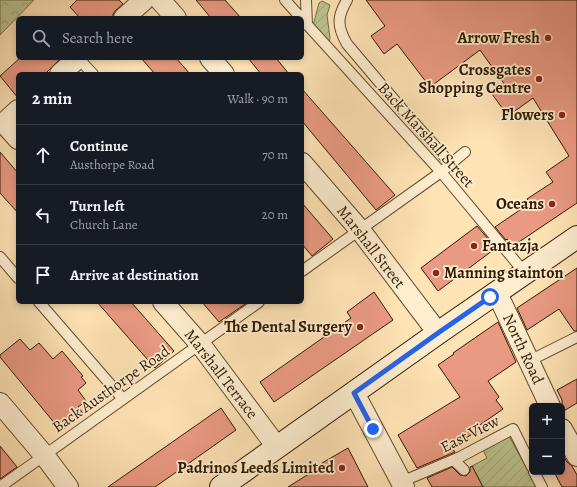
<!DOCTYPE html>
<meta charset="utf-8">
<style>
:root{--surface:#171b24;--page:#242831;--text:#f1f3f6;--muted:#9ea1a6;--line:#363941}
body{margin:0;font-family:Alegreya,serif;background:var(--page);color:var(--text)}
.controls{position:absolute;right:12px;bottom:12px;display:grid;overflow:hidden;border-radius:6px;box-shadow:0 2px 6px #0003}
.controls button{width:36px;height:36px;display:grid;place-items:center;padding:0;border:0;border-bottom:1px solid var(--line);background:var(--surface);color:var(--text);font:20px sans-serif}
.stop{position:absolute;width:12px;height:12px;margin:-9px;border:3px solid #2563eb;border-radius:50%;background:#fff}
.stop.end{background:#2563eb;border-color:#fff;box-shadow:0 1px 4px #0008}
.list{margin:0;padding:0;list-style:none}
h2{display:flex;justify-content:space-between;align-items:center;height:52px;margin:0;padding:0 16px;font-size:17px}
h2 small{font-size:13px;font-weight:400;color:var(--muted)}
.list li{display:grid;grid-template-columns:26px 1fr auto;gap:12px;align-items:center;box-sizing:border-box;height:60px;padding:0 16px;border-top:1px solid var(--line)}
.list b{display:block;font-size:15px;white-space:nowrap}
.list p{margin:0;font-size:13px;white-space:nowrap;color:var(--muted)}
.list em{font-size:13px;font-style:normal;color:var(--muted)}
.icon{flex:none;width:22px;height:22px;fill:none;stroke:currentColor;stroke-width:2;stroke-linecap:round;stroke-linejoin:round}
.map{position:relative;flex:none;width:577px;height:487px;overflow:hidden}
.search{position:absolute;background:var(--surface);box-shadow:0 2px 6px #0003;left:16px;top:16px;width:288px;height:44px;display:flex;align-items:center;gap:10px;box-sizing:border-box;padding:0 14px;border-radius:6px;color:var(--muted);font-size:15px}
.panel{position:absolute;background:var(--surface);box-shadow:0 2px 6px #0003;left:16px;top:72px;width:288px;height:232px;border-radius:6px}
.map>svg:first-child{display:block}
</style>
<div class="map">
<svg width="577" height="487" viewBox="0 0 577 487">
<defs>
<pattern id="forest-crowns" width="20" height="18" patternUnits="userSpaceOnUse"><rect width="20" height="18" fill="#bbc491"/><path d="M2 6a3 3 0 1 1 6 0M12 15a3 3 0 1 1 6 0" fill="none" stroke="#a1a87b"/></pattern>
<pattern id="garden-furrows" width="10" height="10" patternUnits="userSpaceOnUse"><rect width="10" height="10" fill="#bbc491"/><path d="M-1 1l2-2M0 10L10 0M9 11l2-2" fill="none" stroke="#a1a87b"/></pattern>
</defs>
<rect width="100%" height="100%" fill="#fee3b5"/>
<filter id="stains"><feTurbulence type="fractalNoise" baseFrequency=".005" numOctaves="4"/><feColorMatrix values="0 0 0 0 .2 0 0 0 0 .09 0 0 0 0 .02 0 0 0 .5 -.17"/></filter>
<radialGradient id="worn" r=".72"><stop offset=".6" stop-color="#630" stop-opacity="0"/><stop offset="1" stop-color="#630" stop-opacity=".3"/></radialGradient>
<path fill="url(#forest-crowns)" stroke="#766f49" d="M0 0H34L0 35Z"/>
<path fill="url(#garden-furrows)" stroke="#766f49" d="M322 1 330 5 327 15 330 38 329 42 313 26 319 3Z
M509 436 537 487H483L472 466 487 458 483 450Z"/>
<path fill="#ea9a83" stroke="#311a01" d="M77 0H119L123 4 116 10 113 14V18H80L70 7Z
M196 0H225L241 18H211Z
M366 0H577V203L513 246 507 239 506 240 495 227 530 203 527 199 553 182 546 172 569 156 533 98 508 116 492 94 505 85 480 50 430 87 397 44 384 54 371 36 385 26Z
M20 58H61L45 74H18V98L0 76Z
M141 58H176L190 74H155Z
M248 58H276L289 74H261Z
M302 89 395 195 376 210 302 121Z
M0 152 18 173V213L0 193Z
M302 203 333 239 312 256 302 244Z
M477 226 496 248 438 291 421 268Z
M577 268V331H574L559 309 527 330 517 308Z
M374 292 393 320 274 402 260 382 351 318 347 312Z
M97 302H131L174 351 155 368Z
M202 302H248L219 322Z
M498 322 516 362 488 381 499 397 496 400 503 409 477 427 479 430 451 447 455 452 417 468 398 435 460 397 438 365 454 354 453 353Z
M20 339 30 350 39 343 53 359 62 351 83 376 81 377 86 383 78 390 86 401 78 407 83 413 61 431 0 357V355Z
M577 379V403L562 412V400L557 390Z
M221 408 236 430 155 487H108Z
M0 446 17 467 0 479Z
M348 448 368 487H288L323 465 322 463Z
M562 453 567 462 572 466 577 475V487H562L554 472H562Z
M472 466 483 487H432L427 478 452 467 460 475 466 476 470 472V467Z"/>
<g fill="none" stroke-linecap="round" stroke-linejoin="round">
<defs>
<path id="lane" d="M285 0 301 18
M306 0 307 25
M347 0C337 17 337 26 347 44L402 109 451 164
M302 19 441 172 525 273
M78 58 93 74
M0 257 18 278
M302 271 441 172 465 152
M39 302 123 399
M529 361 577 337
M453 460 458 464 464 470
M534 472 542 487
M401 482 460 457 513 429 532 467
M0 487 259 302"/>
<path id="street" d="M160 0 176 18
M124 18 144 0
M210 58 224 74
M60 74 78 58
M18 110 4 123 18 139
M302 163 360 230 438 333
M497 293 550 406
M163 302 200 344 277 447
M354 393 404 487
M0 403 44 455 68 487
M562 429 577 456"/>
<path id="secondary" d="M221 487 438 333 577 237"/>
</defs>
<use href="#lane" stroke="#644c2e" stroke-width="12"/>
<use href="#street" stroke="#644c2e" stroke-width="22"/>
<use href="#secondary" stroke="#311a01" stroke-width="24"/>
<use href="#lane" stroke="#feedcf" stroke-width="10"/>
<use href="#street" stroke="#feedcf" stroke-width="20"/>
<use href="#secondary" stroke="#feedcf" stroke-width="22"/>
</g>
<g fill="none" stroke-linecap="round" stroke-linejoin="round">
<path stroke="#2563eb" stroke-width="5" d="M373 429 354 393 438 333 490 297"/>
</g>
<g fill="#8f2418" stroke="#feedcf" stroke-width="1.5">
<circle cx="548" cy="38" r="4"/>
<circle cx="539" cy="79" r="4"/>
<circle cx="562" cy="115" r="4"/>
<circle cx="552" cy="204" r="4"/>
<circle cx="474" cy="246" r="4"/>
<circle cx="436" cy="273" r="4"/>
<circle cx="360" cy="327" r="4"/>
<circle cx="342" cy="468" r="4"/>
</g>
<g text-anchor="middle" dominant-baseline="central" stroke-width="3.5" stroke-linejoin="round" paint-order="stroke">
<g font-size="16" font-weight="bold" fill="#311a01" stroke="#feedcf" text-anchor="end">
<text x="540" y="38">Arrow Fresh</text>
<text x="531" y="70">Crossgates<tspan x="531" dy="18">Shopping Centre</tspan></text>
<text x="554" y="115">Flowers</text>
<text x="544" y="204">Oceans</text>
<text x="482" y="246" text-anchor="start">Fantazja</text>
<text x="444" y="273" text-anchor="start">Manning stainton</text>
<text x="352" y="327">The Dental Surgery</text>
<text x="334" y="468">Padrinos Leeds Limited</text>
</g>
<g font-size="16" fill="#311a01" stroke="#feedcf">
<text transform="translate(426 135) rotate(48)">Back Marshall Street</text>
<text transform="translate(371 247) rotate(52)">Marshall Street</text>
<text transform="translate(523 349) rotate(65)">North Road</text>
<text transform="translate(221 374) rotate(52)">Marshall Terrace</text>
<text transform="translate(111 389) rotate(-35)">Back Austhorpe Road</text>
<text transform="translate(470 434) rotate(-27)">East View</text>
</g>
</g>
<rect width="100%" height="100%" filter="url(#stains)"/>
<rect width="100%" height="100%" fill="url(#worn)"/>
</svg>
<div class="controls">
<button>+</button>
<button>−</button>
</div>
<div class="stop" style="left:490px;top:297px"></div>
<div class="stop end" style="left:373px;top:429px"></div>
<div class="search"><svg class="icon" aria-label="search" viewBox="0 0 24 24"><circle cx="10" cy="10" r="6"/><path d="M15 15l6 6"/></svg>Search here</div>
<section class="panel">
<h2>2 min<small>Walk · 90 m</small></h2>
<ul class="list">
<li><svg class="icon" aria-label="ahead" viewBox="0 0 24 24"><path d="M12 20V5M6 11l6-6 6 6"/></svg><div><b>Continue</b><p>Austhorpe Road</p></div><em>70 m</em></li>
<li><svg class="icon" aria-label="left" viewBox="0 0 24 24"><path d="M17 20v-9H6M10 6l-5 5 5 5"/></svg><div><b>Turn left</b><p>Church Lane</p></div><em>20 m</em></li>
<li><svg class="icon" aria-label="arrive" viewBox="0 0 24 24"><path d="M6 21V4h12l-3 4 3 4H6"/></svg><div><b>Arrive at destination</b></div></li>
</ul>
</section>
</div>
